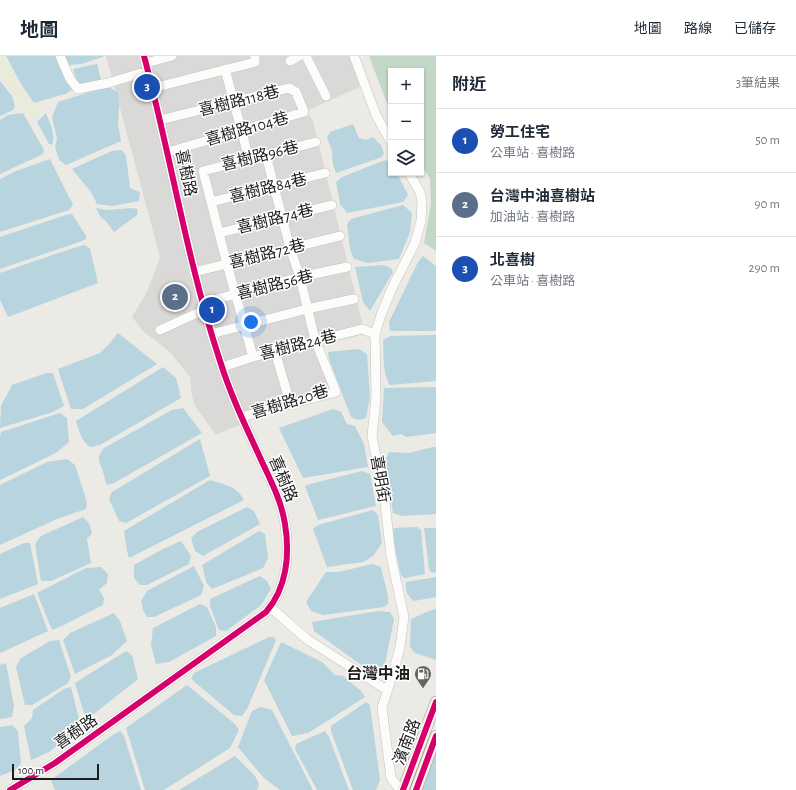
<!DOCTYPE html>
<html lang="zh-TW">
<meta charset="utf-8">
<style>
:root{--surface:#fff;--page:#f6f6f7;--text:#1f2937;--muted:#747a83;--line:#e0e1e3;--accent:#656563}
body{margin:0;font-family:"Alegreya Sans","Noto Sans TC",sans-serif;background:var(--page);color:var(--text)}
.controls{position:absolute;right:12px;top:12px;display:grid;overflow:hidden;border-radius:0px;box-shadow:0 1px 3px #0004}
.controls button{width:36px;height:36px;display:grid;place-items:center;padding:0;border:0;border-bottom:1px solid var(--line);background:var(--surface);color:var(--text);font:20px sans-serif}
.scale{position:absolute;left:12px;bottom:10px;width:87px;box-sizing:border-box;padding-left:4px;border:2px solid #1d1d1d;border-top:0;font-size:11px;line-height:14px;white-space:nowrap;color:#1d1d1d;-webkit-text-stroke:3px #fff;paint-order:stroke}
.you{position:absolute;left:251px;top:266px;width:14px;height:14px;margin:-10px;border:3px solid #fff;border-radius:50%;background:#1a73e8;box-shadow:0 0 0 6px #1a73e833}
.badge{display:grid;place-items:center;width:26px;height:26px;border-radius:50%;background:var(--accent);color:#fff;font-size:13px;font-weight:700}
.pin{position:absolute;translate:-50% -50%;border:2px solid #fff;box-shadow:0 1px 4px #0006}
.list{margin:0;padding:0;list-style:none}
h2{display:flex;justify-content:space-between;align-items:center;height:52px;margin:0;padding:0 16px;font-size:17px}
h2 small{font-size:13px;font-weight:400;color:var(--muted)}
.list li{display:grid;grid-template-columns:26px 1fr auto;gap:12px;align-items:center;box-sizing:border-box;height:64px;padding:0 16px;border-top:1px solid var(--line)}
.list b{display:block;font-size:15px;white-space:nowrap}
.list p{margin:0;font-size:13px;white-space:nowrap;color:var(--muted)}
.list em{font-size:13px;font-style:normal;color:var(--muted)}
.icon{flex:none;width:22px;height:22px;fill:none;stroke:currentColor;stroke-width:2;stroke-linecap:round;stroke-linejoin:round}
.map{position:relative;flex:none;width:436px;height:734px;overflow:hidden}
header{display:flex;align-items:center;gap:24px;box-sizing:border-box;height:56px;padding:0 20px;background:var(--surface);border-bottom:1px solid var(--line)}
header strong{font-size:19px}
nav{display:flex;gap:22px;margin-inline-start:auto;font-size:14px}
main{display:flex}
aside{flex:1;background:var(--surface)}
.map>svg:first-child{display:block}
</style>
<header>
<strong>地圖</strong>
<nav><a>地圖</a><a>路線</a><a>已儲存</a></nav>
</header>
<main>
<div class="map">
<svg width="436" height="734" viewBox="0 0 436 734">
<rect width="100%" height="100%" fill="#ebeae5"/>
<path fill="#dad9d7" d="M106 0H349L360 31 306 55 313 65 365 278 320 289 339 339 257 361 216 379 195 350 192 340 190 321 170 296 143 275 132 261 147 236 160 201Z"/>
<path fill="#e9ecd8" d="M0 0H3L19 29 40 56 35 64 15 40 0 16Z"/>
<path fill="#c3d7c6" d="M369 0H436V195L424 187 431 147 430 123 421 108V15H391V54L386 45Z"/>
<path fill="#b7d4df" d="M6 0H59L72 34 65 38 34 47 21 28Z
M65 0H103V1L81 8 69 9Z
M97 8 101 24 79 31 73 13Z
M0 25 12 40 15 50 13 54 0 60Z
M108 30 118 37 119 49 118 68 121 85 66 109 59 104 55 90 57 83 52 61 58 46Z
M23 57 44 94 43 98 0 118V64L8 59Z
M46 57C50 68 56 78 52 89L49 88 37 66Z
M353 68 359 82 366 84 373 81 381 89 384 97 382 101 336 117 333 109 332 95 327 82 330 76Z
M122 94 126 100 130 132 140 136 139 145 112 150 97 148 91 136 72 113 112 95Z
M50 103 73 149 69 154 0 176V123L16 115Z
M385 104 391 107V117H397L408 139 403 146 347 157 340 148 336 126 342 121Z
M403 149 412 157 410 176 399 203 368 207 354 203 350 193 347 168 351 163Z
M96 152 107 154 131 152 138 153 137 159 114 176 105 164 101 162Z
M69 158H72L86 180V183L82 185 0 213V181Z
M85 189 90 193 98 227 8 261 0 244V217L70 193Z
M423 200 436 210V275H390L389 266 418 206Z
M383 209 391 212 393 216 370 255 363 246 355 211Z
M118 277 157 308 83 353H71L58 313 100 297 109 288Z
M436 279V325L390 329C382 317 384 298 383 284L390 280Z
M359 293 367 298 370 341 366 362 358 364 351 361 329 303 328 296Z
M163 311 176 322 181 342 100 389 90 391C81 385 79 375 76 365Z
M46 317H53L64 350 53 356 0 372 1 350 12 329Z
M436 331V377L406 381 401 378 393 380 382 366 384 332Z
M183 352 202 377 114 427 107 429C105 425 105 421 103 416 100 405 95 404 104 392L172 354Z
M333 353 341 356 347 368 355 370 364 388 368 411 303 422 279 372Z
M60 357 67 362 69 386 56 397 0 424V380L1 376Z
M200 383 210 420 126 467 119 465 109 443 112 436Z
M433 391H436V458L402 460 393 457 385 405 389 396 409 397Z
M67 403 75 409 87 446 86 453 57 463 0 489V429L47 406Z
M362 415 370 418 376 450 318 464 305 430 310 428Z
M210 424C223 428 237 430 244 444L129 502 127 495 124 475Z
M247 451 254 455 260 468 203 500 195 495 191 482 197 476Z
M373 454 378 459 382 487 373 500 363 506 327 511 313 473 318 469Z
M83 461 89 467 92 477 87 483 91 507 51 525H41L35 488 41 480Z
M417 471 421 474 425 518 405 522 401 520 392 478 394 472Z
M424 472H436V516L432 517 429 513Z
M259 475 265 478 268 502 263 512 212 533 206 526 202 509Z
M181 485 191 500 189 508 147 529H140L134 522V509L161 494Z
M24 487H30L38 528 0 543V498Z
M372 508 381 511 388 540V548L384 551 323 559 311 555 306 546 326 516H339Z
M194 510 204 530 201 539 154 561H147L143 554 141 545 147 535Z
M101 511 108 518 107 527 99 534 104 542 103 549 64 569 52 574 37 537 86 512Z
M260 520 267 525 271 533 261 549 226 575 219 574 210 550V543Z
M436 521V541L414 545C407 539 405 535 406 526Z
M34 538 48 575 0 597V552Z
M200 548 207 551 216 571V580L169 606 156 608 151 589 153 572Z
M436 553V604L415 597 410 591 411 563 429 555Z
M378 555 390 556 394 563 383 618 371 616 314 575 312 566Z
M114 557 120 565 127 585 112 599 75 618 63 584 70 577Z
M269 581H274L276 584 248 651 242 660 234 659 191 623 194 617Z
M59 584 71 621 68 627 32 649H25L16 611 21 602 50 585Z
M281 586 322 606 335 619 343 620 361 635 365 641 308 677 292 680 264 624Z
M126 595 132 599 138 623 86 664 75 627Z
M6 607 14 650 12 661 0 663V609Z
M187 629 235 668 239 674 230 692 164 734H145L126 672Z
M71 631 81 671 49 696 31 704 24 670 32 662 33 654 64 633Z
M366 646 370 649 380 724 376 734H353L331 675V670Z
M261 651 272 654 313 734H280L263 721 238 691 252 655Z
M12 669 18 675 21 708 15 714 0 720V671Z
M120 675 124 680 141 734H55L51 724 114 678Z
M325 675 329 681 349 734H317L295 693 296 688Z
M436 693V734H421Z
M235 700 255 720 259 728 257 734H179Z"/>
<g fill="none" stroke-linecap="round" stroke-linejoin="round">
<defs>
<path id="minor" d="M60 0 70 23 78 33 108 27 148 15
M306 0 326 40
M354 0 376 59 391 86
M290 5 299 0
M146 7 172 0
M225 13 249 103
M153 32 255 6V0
M160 64 289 32 296 36 304 56 168 96
M211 146 325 117
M219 177 332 149
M194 216 340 180
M202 247 300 221 347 211
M160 274 204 254
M211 278 307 253 354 243
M275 295 290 347
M253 301 227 208 203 115 316 86
M222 311 253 301 362 273 375 278
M241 361 336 336 315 284 300 221 290 192 266 99
M270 551 308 584 387 634
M10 734 55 707 266 556C287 532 290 498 285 468 281 442 268 420 258 397 244 367 230 337 220 305 187 205 171 101 144 0
M400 734 391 722 382 652 395 610 400 591 404 561 391 500 385 447 372 380 376 342 375 278 381 259 392 232 415 187 421 165 422 145 420 136 409 117"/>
<path id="major" d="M403 734 436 646
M416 734 436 680"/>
</defs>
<use href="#minor" stroke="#c4c4c1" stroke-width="10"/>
<use href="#major" stroke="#a19a82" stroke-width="12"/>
<use href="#minor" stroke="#fcfcfb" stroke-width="9"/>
<use href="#major" stroke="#f1ede3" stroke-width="11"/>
<defs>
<path id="cycleway" d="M10 734 55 707 266 556C287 532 290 498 285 468 281 442 268 420 258 397 244 367 230 337 220 305 187 205 171 101 144 0
M403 734 436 646
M416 734 436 680"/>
</defs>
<use href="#cycleway" stroke="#fff" stroke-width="8"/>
<use href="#cycleway" stroke="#d6006c" stroke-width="6"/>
</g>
<defs>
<symbol id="fuel-pin" viewBox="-11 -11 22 30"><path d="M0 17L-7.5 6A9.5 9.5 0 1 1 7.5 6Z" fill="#656563" stroke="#fff"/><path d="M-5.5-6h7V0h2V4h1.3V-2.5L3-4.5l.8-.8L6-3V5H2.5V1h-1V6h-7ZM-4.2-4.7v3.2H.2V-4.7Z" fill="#fff"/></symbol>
</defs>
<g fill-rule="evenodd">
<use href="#fuel-pin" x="413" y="608" width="20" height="27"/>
</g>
<g text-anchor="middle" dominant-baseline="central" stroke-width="3" stroke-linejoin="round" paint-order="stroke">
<g font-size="16" fill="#1d1d1d" stroke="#fff">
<text transform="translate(239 45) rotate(-14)">喜樹路118巷</text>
<text transform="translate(247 73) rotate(-16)">喜樹路104巷</text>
<text transform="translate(260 100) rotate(-14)">喜樹路96巷</text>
<text transform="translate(186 117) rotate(78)">喜樹路</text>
<text transform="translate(268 132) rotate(-14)">喜樹路84巷</text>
<text transform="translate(275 163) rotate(-14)">喜樹路74巷</text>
<text transform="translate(267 198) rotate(-14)">喜樹路72巷</text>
<text transform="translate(275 229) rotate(-14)">喜樹路56巷</text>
<text transform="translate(298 289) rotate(-14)">喜樹路24巷</text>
<text transform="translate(290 346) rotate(-17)">喜樹路20巷</text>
<text transform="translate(283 423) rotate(67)">喜樹路</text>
<text transform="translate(380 423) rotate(80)">喜明街</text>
<text transform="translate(76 676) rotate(-35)">喜樹路</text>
<text transform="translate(407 686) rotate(-69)">濱南路</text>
</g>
<g font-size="16" font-weight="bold" fill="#1d1d1d" stroke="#fff" text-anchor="end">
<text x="410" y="618">台灣中油</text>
</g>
</g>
</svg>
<div class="controls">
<button>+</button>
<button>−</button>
<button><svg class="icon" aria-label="layers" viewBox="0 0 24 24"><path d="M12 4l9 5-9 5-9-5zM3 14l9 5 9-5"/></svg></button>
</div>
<div class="scale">100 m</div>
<div class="you"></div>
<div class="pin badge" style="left:212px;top:254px;background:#1a4fb4">1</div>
<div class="pin badge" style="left:175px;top:241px;background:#5c6f8a">2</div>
<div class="pin badge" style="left:147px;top:31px;background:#1a4fb4">3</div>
</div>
<aside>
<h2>附近<small>3筆結果</small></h2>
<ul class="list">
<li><span class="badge" style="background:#1a4fb4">1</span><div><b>勞工住宅</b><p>公車站 · 喜樹路</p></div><em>50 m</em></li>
<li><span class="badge" style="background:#5c6f8a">2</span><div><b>台灣中油喜樹站</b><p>加油站 · 喜樹路</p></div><em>90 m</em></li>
<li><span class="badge" style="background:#1a4fb4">3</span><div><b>北喜樹</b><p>公車站 · 喜樹路</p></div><em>290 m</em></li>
</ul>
</aside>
</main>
